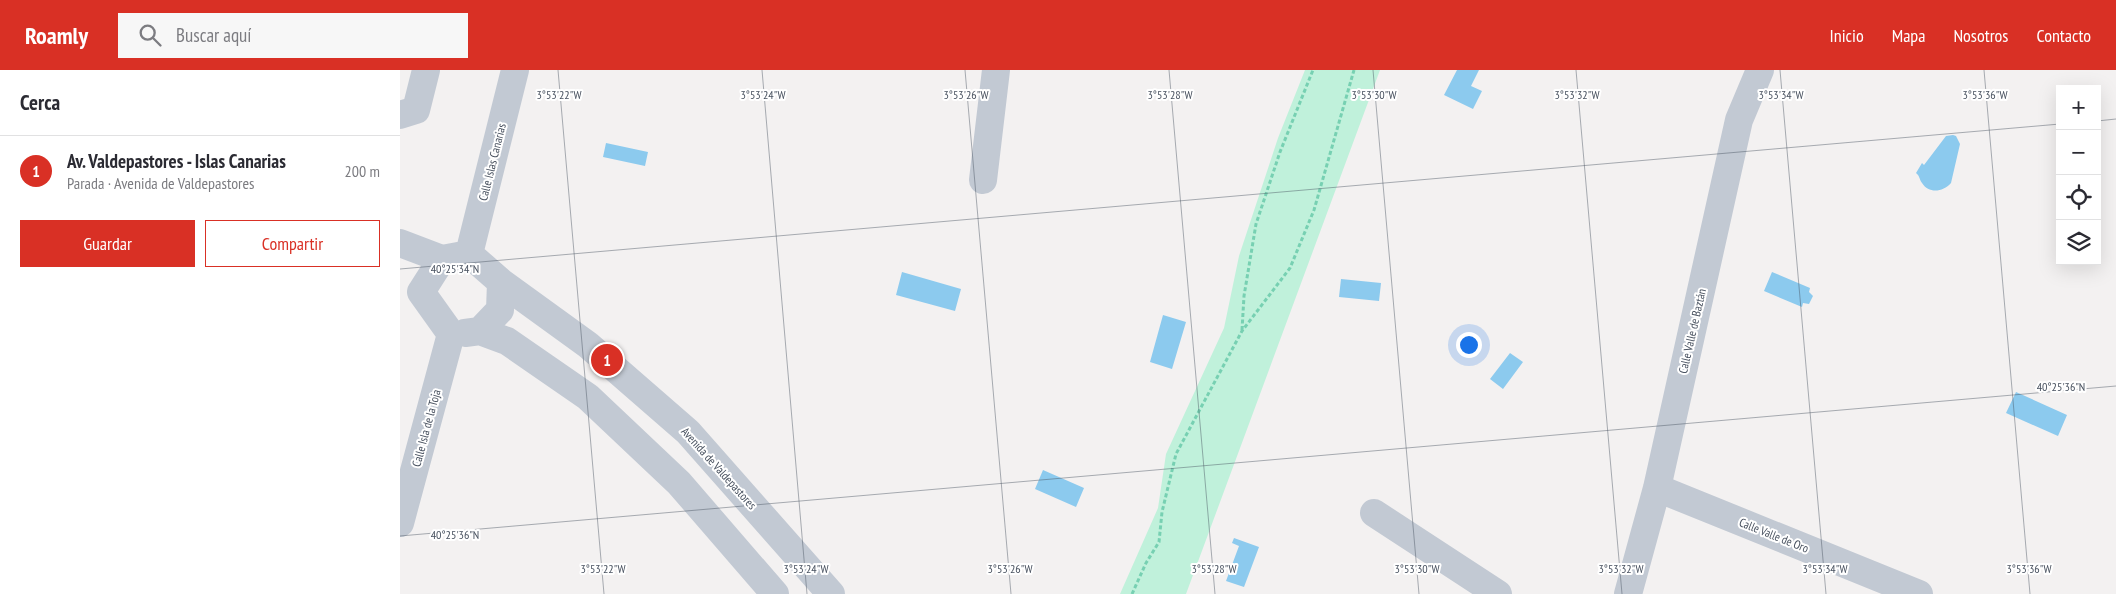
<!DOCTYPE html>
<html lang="es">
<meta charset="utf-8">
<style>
:root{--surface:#fff;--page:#f7f7f7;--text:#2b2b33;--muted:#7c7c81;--line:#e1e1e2;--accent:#d93025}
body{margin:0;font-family:"PT Sans Narrow",sans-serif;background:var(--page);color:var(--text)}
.controls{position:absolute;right:15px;top:15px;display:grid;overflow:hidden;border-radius:0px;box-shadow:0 5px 20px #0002}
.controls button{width:45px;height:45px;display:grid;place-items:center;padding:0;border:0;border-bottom:1px solid var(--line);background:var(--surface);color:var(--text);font:25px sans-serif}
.you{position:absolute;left:1068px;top:274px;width:18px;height:18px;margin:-12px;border:4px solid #fff;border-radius:50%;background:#1a73e8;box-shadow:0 0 0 8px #1a73e833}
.badge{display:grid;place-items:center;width:32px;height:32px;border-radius:50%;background:var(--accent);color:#fff;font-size:16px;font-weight:700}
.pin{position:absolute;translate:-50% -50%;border:2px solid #fff;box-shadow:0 1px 5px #0006}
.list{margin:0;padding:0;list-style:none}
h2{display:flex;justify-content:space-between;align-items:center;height:65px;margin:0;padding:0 20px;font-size:21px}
h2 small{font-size:16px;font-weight:400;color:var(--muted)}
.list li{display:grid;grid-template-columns:32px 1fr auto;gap:15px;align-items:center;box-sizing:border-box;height:70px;padding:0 20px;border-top:1px solid var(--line)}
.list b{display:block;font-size:19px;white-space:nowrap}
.list p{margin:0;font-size:16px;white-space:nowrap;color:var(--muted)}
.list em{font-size:16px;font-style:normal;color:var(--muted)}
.actions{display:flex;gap:10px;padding:15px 20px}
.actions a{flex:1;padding:11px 0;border:1px solid var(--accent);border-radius:0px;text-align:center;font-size:18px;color:var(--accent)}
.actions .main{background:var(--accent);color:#fff}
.icon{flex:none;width:28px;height:28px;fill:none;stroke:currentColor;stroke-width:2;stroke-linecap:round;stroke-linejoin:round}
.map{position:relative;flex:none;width:1716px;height:524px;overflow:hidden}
header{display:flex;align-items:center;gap:30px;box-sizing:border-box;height:70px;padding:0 25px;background:var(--accent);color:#fff}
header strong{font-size:24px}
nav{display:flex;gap:28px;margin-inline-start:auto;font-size:18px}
.search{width:350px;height:45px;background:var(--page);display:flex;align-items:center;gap:12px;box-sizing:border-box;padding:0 18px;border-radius:0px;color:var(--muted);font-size:19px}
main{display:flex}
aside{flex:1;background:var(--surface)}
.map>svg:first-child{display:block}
</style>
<header>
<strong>Roamly</strong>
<div class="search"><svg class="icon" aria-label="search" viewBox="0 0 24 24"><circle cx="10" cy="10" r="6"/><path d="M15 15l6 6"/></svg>Buscar aquí</div>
<nav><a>Inicio</a><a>Mapa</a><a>Nosotros</a><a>Contacto</a></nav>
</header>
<main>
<aside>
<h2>Cerca<small></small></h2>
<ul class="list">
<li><span class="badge">1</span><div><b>Av. Valdepastores - Islas Canarias</b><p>Parada · Avenida de Valdepastores</p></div><em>200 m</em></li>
</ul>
<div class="actions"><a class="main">Guardar</a><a>Compartir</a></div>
</aside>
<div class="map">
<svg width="1716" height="524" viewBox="0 0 1716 524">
<rect width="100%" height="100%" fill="#f3f1f1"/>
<path fill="#c0f1db" d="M905 0H980L786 524H720L758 438 766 384 824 258 839 186 878 68Z"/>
<path fill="#8ccaee" d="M1057 0H1079L1071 16 1082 21 1073 39 1044 25Z
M1553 65 1556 66 1560 74 1551 113C1543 122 1529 124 1522 113 1519 109 1520 106 1516 103L1522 93 1524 95 1546 66Z
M206 73 248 82 245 96 203 87Z
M502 202 561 219 555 241 496 225Z
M1372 202 1410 218 1409 222 1413 226 1409 234 1403 233 1402 237 1364 221Z
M941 209 981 213 979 231 939 227Z
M763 245 786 252 772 299 750 292Z
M1110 283 1123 292 1103 319 1090 309Z
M1616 322 1667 345 1658 366 1606 343Z
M643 400 684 418 676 437 635 419Z
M834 468 859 477 844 517 826 511 839 476 832 473Z"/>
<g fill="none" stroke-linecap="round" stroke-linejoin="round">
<path stroke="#77d0b2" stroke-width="3" stroke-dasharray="4 2.5" stroke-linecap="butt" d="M842 260 844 226 856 154 880 82 913 0
M732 524 746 493 759 472 762 442 776 384 842 261 890 198 914 140 954 0"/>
<path stroke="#c2c9d3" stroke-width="28" d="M0 45 16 40 26 0
M583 110 596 0
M0 173 42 189
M69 184 101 212 188 275 288 362 431 524
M69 184 115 0
M21 222 42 189 69 184
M21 222 51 264
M80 261 107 271 188 327 279 413 375 524
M65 263 80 261 100 240 101 212
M1257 418 1519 524
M974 443 1098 524
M0 453 51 264
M1228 524 1257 418 1339 50 1360 0"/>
</g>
<path fill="none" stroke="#48515f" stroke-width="1" stroke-opacity="0.45" d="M158 0 204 524M362 0 407 524M565 0 611 524M769 0 815 524M973 0 1019 524M1176 0 1222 524M1380 0 1426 524M1584 0 1630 524M1697 51 1716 49M0 199 1660 54M0 466 1716 316"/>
<g text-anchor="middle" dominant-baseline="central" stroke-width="4" stroke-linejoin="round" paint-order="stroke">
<g font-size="12" fill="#48515f" stroke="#fff">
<text transform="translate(92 92) rotate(-76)">Calle Islas Canarias</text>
<text transform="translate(1292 261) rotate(-77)">Calle Valle de Baztán</text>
<text transform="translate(26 358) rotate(-75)">Calle Isla de la Toja</text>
<text transform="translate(319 398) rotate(48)">Avenida de Valdepastores</text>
<text transform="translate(1374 465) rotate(22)">Calle Valle de Oro</text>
</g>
</g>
<g font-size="12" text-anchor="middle" fill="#48515f" stroke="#fff" stroke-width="4" stroke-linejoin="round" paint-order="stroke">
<text x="770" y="29">3°53'28"W</text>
<text x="1381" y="29">3°53'34"W</text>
<text x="1585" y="29">3°53'36"W</text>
<text x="159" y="29">3°53'22"W</text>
<text x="363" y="29">3°53'24"W</text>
<text x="566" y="29">3°53'26"W</text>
<text x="974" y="29">3°53'30"W</text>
<text x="1177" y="29">3°53'32"W</text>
<text x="55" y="203">40°25'34"N</text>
<text x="1661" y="321">40°25'36"N</text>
<text x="55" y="469">40°25'36"N</text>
<text x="203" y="503">3°53'22"W</text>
<text x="406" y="503">3°53'24"W</text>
<text x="610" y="503">3°53'26"W</text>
<text x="814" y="503">3°53'28"W</text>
<text x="1017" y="503">3°53'30"W</text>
<text x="1221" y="503">3°53'32"W</text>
<text x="1425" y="503">3°53'34"W</text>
<text x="1629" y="503">3°53'36"W</text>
</g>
</svg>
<div class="controls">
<button>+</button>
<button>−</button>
<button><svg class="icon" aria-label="locate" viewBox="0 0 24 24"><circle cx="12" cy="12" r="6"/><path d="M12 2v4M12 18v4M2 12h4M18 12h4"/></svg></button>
<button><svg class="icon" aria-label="layers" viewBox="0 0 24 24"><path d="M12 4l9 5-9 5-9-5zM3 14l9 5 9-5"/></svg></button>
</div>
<div class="you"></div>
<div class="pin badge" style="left:207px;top:290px">1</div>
</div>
</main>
